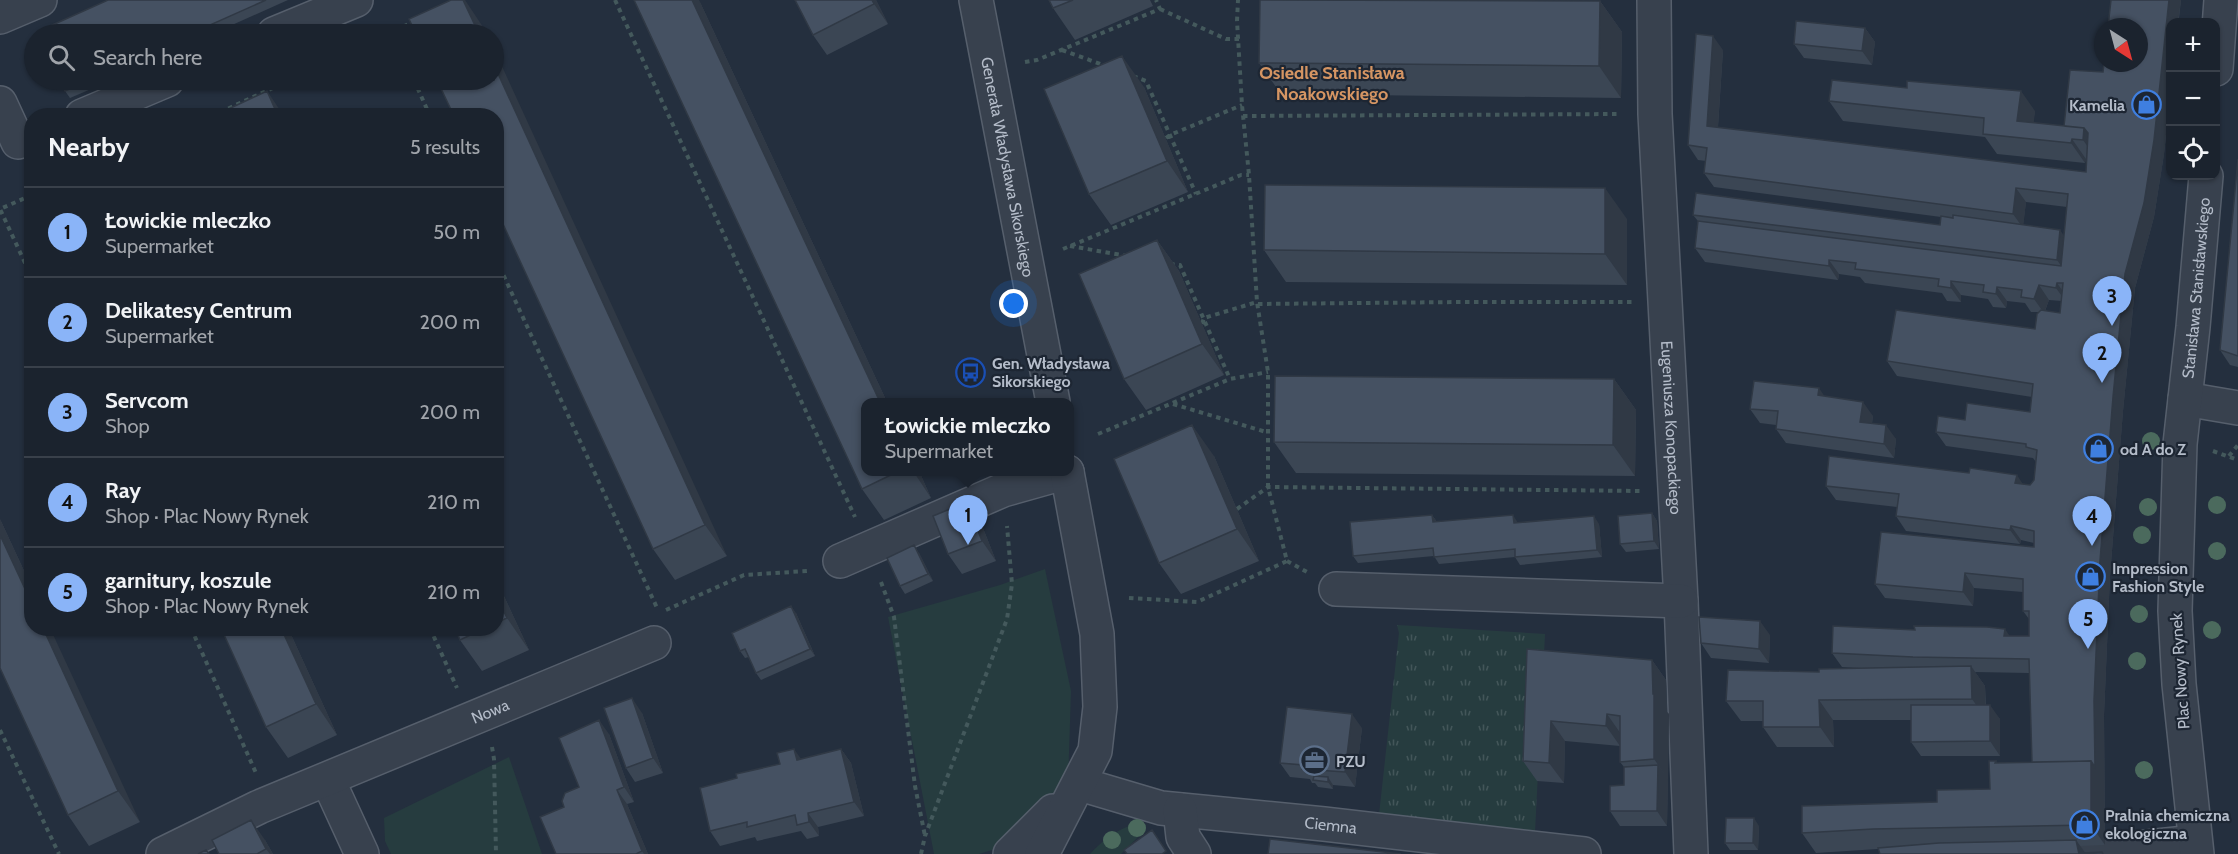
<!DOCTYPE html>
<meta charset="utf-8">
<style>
:root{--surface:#1b232e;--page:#242b36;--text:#f1f3f6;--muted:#a0a4aa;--line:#39404a;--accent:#8ab4f8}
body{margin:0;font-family:Cabin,sans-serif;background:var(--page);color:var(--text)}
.controls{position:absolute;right:18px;top:18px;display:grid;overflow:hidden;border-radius:12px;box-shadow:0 2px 4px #0004}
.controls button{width:54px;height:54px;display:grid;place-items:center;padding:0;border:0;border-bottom:2px solid var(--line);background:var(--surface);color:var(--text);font:30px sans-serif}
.compass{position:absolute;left:2094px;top:18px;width:54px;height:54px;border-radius:50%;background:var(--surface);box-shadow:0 2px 4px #0004;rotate:144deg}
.you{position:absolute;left:1014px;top:304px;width:21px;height:21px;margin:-15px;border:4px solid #fff;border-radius:50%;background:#1a73e8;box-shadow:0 0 0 9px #1a73e833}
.badge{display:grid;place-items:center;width:39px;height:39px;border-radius:50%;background:var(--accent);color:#111;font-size:20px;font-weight:700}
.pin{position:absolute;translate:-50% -50px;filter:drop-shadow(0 2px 3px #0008)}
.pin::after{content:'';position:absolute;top:32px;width:21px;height:18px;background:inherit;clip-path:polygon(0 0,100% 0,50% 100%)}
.popup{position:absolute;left:861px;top:398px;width:213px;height:78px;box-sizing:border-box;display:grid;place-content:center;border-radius:12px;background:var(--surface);filter:drop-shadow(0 2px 4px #0005);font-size:20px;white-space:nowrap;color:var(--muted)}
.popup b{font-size:22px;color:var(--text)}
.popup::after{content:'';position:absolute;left:50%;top:100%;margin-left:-12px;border:12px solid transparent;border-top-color:var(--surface)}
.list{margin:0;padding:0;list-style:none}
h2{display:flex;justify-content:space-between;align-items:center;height:78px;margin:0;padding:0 24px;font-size:26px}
h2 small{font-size:20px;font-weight:400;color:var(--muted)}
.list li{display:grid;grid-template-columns:39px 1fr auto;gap:18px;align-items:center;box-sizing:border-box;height:90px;padding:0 24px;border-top:2px solid var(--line)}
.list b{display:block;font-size:22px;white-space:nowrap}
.list p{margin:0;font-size:20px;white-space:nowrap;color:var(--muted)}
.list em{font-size:20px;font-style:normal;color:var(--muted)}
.icon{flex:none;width:33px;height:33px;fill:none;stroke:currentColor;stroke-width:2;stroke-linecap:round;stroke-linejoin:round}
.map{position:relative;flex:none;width:2238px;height:854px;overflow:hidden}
.search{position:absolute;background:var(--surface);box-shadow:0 2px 4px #0004;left:24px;top:24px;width:480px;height:66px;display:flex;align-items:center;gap:15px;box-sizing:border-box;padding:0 21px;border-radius:33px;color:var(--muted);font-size:22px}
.panel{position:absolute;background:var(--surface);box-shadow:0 2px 4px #0004;left:24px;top:108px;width:480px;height:528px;border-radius:24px}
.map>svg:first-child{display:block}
</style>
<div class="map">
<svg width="2238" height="854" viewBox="0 0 2238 854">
<defs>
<pattern id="park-tufts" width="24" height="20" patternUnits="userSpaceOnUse" patternTransform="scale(1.5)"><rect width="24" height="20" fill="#263c3f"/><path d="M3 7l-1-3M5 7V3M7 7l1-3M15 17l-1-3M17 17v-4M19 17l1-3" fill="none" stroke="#435659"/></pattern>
</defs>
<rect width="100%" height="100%" fill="#242f3e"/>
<path fill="#263c3f" d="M1045 569 1071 691 1068 785 1005 846 979 854H934L888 617 1000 585Z
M509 757 542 854H391L385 841 384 818Z
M1143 823 1146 825 1138 837 1121 854H1090C1104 839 1122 825 1143 823Z"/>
<path fill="url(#park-tufts)" d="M1397 625 1545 634 1535 832 1379 815 1399 633Z"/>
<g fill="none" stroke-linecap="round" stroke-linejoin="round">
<defs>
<g id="minor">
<path id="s1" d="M976 0 1053 402"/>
<path id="s2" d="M1654 0 1655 114 1681 601 1691 854"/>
<path d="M0 17 40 0"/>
<path d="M274 34 356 0"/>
<path d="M2216 69 2221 0"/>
<path d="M0 103 18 142 32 137"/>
<path d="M82 116 167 80"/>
<path d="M2185 399 2238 408"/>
<path d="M840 561 1003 490 1067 472"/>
<path d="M1336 589 1681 601"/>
<path d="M328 780 362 854"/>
<path id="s3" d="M1080 784 1161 808 1324 824 1584 854"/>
<path d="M1180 810 1183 837 1194 854"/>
<path id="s4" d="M163 854 259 807 654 643"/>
<path d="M1010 854 1053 811"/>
<path d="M1042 854 1095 751 1100 707 1097 634 1067 472"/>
<path d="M1995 854 2110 851 2195 842"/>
<path id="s5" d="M2197 854 2179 684 2175 611 2180 444 2193 327 2206 176"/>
</g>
</defs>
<use href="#minor" stroke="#565f6c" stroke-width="36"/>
<path stroke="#44595c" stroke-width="4" stroke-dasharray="4.5 4.5" stroke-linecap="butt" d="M615 0 855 517
M1160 9 1226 39H1239
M387 34 413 22
M1062 50 1106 66
M1025 62 1037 60 1160 9 1156 0
M1133 76 1146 81 1196 194
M414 80 430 116
M212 116 290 80
M1243 116 1620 114
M1166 138 1170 135 1242 105
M32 195 0 209 32 278
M1070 246 1127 256
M1063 249 1241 175H1249
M496 259 658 610
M1170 264 1180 265 1230 379
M1258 304 1462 302H1632
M1202 324 1204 318 1257 302
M1173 404 1266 432
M1098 434 1230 379 1268 372
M2213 451 2238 460
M2229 456 2238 445
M1237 509 1268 487 1640 491
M1287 561 1307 572
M881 582 894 617 915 786 925 836
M1129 598 1197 602 1287 561 1268 487V372L1257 302 1249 175 1242 105 1237 21 1238 0
M666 610 744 575 807 571
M191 628 256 773
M430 628 457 688
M0 730 59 854
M492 747 494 759 496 854
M921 854 925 836 1007 619 1012 584 1007 526"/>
<use href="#minor" stroke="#38414e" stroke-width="33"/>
</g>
<g fill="#4b6a5d">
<circle cx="2151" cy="441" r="9"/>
<circle cx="2217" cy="505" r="9"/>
<circle cx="2148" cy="507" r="9"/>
<circle cx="2142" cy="535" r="9"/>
<circle cx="2217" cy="551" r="9"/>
<circle cx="2139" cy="614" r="9"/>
<circle cx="2212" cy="630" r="9"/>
<circle cx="2137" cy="661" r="9"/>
<circle cx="2144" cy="770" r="9"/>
<circle cx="1137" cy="828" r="9"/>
<circle cx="1112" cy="840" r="9"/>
</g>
<path fill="#3b4654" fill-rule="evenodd" d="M108 0H288L212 34H40Z
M699 0 887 402H866V471H919L931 498 884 520 862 489Z
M876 0 888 24 827 55 813 35Z
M1049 0H1150L1153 6 1075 40 1053 8Z
M2111 0H2181L2164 154 2154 217 2135 288 2123 411 2110 576 2104 715 2105 845 2080 846 2085 853 2103 854 1878 849 1816 853 1802 833 1937 802 1990 789 1996 761 1997 763 2032 762 2029 673 1975 672 1985 686 1986 705 2000 719V756H1921L1911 742V720H1833L1834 747H1777L1763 727V721H1741L1726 701 1819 672 1860 668 1842 667 1832 653 2010 636H2029V619L2023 611V592L1974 588 1973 606 1885 598 1875 584 2034 547V543L2021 540 2020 544 1906 531 1896 516 1897 507 1836 500 1826 486 2030 485 2034 480 2036 462 2033 458 1946 446 1936 432 1965 420 2030 412 2032 397 1897 376 1887 361 2035 329 2038 312H2031L2025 303 2007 301 2006 308 1993 307 1988 299 1961 295V302L1947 301 1942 293 1865 283 1860 277 1839 274 1838 280 1705 262 1695 248 1698 221 1693 215 1940 225 1941 217 1714 187 1704 173 1706 161 1698 160 1688 145 1723 50 1718 127 2086 172 2087 159H2086L2085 163 1997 154 1985 137 1843 121 1829 101 2035 111 2033 123 2064 126 2103 72ZM2026 202 2067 207 2064 236 2023 225ZM2049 300 2062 301 2060 313 2045 311Z
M1600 1 1622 32 1621 98 1281 94 1259 63Z
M1865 28 1875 42 1872 65 1804 58 1794 44Z
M60 80H112L70 98 65 91Z
M1144 87 1188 192 1111 225 1089 194Z
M2238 159V367L2230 365 2220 350Z
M496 209 727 556 675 580 653 549Z
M1627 219V285L1286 282 1264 250Z
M1157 240 1179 271 1224 375 1146 410 1124 379Z
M1614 379 1636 410 1635 476 1296 473 1274 442Z
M1824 396 1873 416 1872 423 1896 439 1894 458 1786 443 1776 429V425L1760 423 1750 409Z
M1214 456 1259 561 1181 594 1159 563Z
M1652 513 1657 521 1659 549 1626 552 1620 544Z
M1432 515 1437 522 1599 524 1602 557 1520 565 1515 557 1439 564 1434 556 1358 563 1353 556Z
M0 519 32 588V628L140 822 89 846 68 815Z
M981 523 996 561 962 574 948 554Z
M919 553 933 581 905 594 900 586Z
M496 579 529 650 482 671 460 640 455 628H496Z
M796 613 815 656 761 680 756 673 749 657 745 658 740 651Z
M221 628H288L337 735 288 758 266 727Z
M1770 635 1769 663 1711 658 1701 643Z
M1527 649 1652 660 1666 680 1667 712 1669 714 1667 826H1620L1610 811 1624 785V767L1620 762V746L1565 741 1564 783 1537 781 1523 761Z
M642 713 663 773 635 782 626 768Z
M1362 728 1355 787 1333 785V789L1318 787 1315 783H1312L1310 779 1290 777 1280 763Z
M609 734 634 802 627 804 648 854H556L564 807 579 787Z
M841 749 851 763 864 816 818 827 819 836 807 839 801 831 757 841 755 837 720 846 710 831 737 778 801 759Z
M1759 826 1758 850H1730L1725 843Z
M265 840 273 854H219Z"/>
<path fill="#303945" d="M463 0H465L483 27 487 34H479Z
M692 0H699L887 402H880Z
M872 0H876L888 24 874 4Z
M2169 0H2181L2178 22H2170V96L2164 154 2154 217 2135 288 2123 411 2110 576 2104 715 2105 845 2091 825V761L2100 561 2113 397 2125 274Z
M1600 1 1622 32 1621 98 1599 66Z
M1865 28 1875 42 1872 65 1862 51Z
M1713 36 1723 50 1717 140 1707 126Z
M494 49 727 556 705 525 494 65Z
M1122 56 1144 87 1188 192 1167 161Z
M267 91 284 116H278Z
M2021 91 2035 111 2032 139 2017 121Z
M2084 128 2098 148 2097 160 2083 140Z
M2072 139 2086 159 2085 163 2071 143Z
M1605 188 1627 219V285L1605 254Z
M2016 188 2026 202 2023 228 2013 214Z
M2060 230 2074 250 2071 280 2057 260Z
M1157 240 1179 271 1224 375 1202 344Z
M1829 260 1839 274 1838 280 1829 266Z
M1951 281 1961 295V302L1951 288Z
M2057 283 2067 297 2066 302 2056 288Z
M2039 285 2049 300 2044 313 2034 299Z
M1997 287 2007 301 2006 308 1996 294Z
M1614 379 1636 410 1635 476 1613 445Z
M1819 388 1829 403 1818 395Z
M1863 402 1873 416 1870 436 1860 422Z
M1192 425 1214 456 1259 561 1237 529Z
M1886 425 1896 439 1894 458 1884 444Z
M913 471H919L931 498Z
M2017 475 2026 489 2015 483Z
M967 502 981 523 996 561 982 541Z
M1652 513 1657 521 1659 549 1654 541Z
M1432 515 1437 522H1433Z
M1513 515 1518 523H1514Z
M1594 516 1599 524 1602 557 1597 550Z
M0 519 32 588V604L0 535Z
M2011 526 2021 540 2020 544 2010 530Z
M914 545 919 553 933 581 928 574Z
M1965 573 1974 588 1973 606 1963 592Z
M496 579 529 650 507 618 496 596Z
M791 606 796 613 815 656 810 649Z
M1760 621 1770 635 1769 663 1759 649Z
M43 628H50L140 822 118 791Z
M281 628H288L337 735 316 704Z
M2005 629 2015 644 2004 636Z
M1652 660 1666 680 1667 712 1669 714 1668 779 1654 759Z
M1971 666 1985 686 1986 719 1972 699Z
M632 698 642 713 663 773 653 758Z
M1819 700 1833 720 1834 747 1820 727Z
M1990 705 2000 719V756L1990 741Z
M1352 714 1362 728 1355 787 1345 772Z
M1607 714 1621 734 1620 746 1606 726Z
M599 720 609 734 634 802 624 787Z
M1551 721 1565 741 1564 783 1549 763Z
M794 749 804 763 797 760Z
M841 749 851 763 864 816 854 802Z
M1658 765 1668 779 1667 826 1657 811Z
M1328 777 1333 785V789L1328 782Z
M617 790 627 804 648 854H644L642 851Z
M808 813 818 827 819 836 809 822Z
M1754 818 1759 826 1758 850 1753 843Z
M251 820 265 840 273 854H270L266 849Z
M2076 840 2086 854H2079Z"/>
<path fill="#455162" stroke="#303945" stroke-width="1.5" d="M108 0H266L190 34H40L39 31Z
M451 0H463L479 34H416L409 19Z
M634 0H692L880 402H866V471H899L862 489Z
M795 0H872L874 4 813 35Z
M1049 0H1073L1053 8Z
M1260 0 1600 1 1599 66 1259 63Z
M2111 0H2169L2154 140 2144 203 2125 274 2113 397 2100 561 2094 701 2095 767 2091 761 2032 762 2029 659 1913 657 1832 653 1833 626 1915 630 1914 626 1987 627 2005 629 2004 636H2029V611H2023V579L1965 573 1963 592 1875 584 1881 532 2034 547V531L2011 526 2010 530 1896 516 1899 494 1826 486 1829 456 1969 473 1970 468 2017 475 2015 483 2030 485 2034 480 2037 450 2026 447V444L1936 432 1938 416 1965 420 1967 403 2030 412 2033 384 1887 361 1896 310 2035 329 2037 314 2041 310 2060 313 2063 283H2057L2056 288 2039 285 2034 299 2021 297 2022 290 1997 287 1996 294 1983 292 1984 285 1951 281V288L1938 286 1939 279 1855 269 1856 263 1829 260V266L1695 248 1698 221 2061 266 2068 194 2016 188 2013 214 1704 173 1707 148 1688 145 1696 34 1713 36 1707 126 2086 172 2088 133 2084 128 2064 126 2070 70 2103 72 2104 63H2139V27H2108Z
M1796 21 1865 28 1862 51 1794 44Z
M1122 56 1167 161 1089 194 1044 89Z
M494 65 705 525 653 549 496 209V116H454L437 80H494Z
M60 80H91L65 91Z
M1832 80 1907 88V81L2021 91 2017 121 2084 128 2083 140 2072 139 2071 143 1983 134 1984 118 1829 101Z
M267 91 278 116H221L220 113Z
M2238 159V356L2220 350Z
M1265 185 1605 188V254L1264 250Z
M1696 193 1940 225 1941 216 1953 218V215L2060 230 2057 260 1693 215Z
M32 203V216L26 205Z
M1157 240 1202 344 1124 379 1079 274Z
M1275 376 1614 379 1613 445 1274 442Z
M1754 381 1819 388 1818 395 1863 402 1860 422 1886 425 1884 444 1776 429 1778 411 1750 409Z
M1192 425 1237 529 1159 563 1114 459Z
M967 502 982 541 948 554 933 516Z
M1652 513 1654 541 1620 544 1618 516Z
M1432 515 1433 522 1513 515 1514 523 1594 516 1597 550 1515 557V549L1434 557 1433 548 1353 556 1350 522Z
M0 535 32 604V628H43L118 791 68 815 0 668Z
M914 545 928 574 900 586 887 558Z
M496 596 507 618 496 623Z
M791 606 810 649 756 673 745 649 740 651 732 633Z
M1699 617 1760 621 1759 649 1701 643Z
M221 628H281L316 704 266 727Z
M455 628H485L460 640Z
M1527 649 1652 660 1653 694H1654V759L1620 762V716L1607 714 1606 726 1551 721 1549 763 1523 761Z
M1971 666 1972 699 1819 700 1820 727H1763V701H1726L1728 670 1819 672V669Z
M632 698 653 758 626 768 604 708Z
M1911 705H1990V741L1911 742Z
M1287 707 1352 714 1345 772 1302 769 1303 765 1280 763Z
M599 720 624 787 617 790 642 851 636 854H556L540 817 564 807 562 801 565 793 579 787 559 738Z
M794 749 797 760 841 749 854 802 808 813 809 822 797 825 795 815 747 827V822L710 831 700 788 737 778 736 774 780 764 777 753Z
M1989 761H1996L1995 763 2091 761V825L1873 829 1802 833V806L1937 802V790L1990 789Z
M1658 765 1657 811H1610V786L1624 785V767Z
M1314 776 1328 777V782L1313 780Z
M1726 818H1754L1753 843H1725Z
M251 820 266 849 257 854H219L212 840Z
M1152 830 1166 851 1162 854H1127L1124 850Z
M1270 839 1401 854H1268Z
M2076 840 2079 854H1880L1878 848 1939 843Z
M206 850 209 854H198Z
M2102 852 2103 854H2085V853Z"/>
<defs>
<symbol id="shop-ring" viewBox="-11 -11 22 22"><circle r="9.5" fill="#1d2633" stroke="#3f7fe0" stroke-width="1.5"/><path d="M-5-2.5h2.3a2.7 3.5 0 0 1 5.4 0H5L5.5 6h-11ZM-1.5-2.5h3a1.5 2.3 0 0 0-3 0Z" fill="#3f7fe0"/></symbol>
<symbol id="bus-ring" viewBox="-11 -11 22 22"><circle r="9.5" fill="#1d2633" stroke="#1a4fb4" stroke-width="1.5"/><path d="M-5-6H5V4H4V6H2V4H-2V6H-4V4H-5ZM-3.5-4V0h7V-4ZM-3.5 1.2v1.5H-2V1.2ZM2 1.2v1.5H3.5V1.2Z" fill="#1a4fb4"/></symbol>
<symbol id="office-ring" viewBox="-11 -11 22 22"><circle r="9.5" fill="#1d2633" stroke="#5c6f8a" stroke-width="1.5"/><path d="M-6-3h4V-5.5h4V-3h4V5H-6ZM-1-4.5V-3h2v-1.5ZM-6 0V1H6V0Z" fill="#5c6f8a"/></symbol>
</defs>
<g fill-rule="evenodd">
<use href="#shop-ring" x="2130" y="88" width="33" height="33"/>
<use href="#bus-ring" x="954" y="356" width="33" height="33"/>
<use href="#shop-ring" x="2082" y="432" width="33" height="33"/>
<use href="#shop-ring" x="2074" y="560" width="33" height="33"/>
<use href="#office-ring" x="1298" y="744" width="33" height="33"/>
<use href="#shop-ring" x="2068" y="808" width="33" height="33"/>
</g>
<g text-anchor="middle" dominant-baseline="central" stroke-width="4.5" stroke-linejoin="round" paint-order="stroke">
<g font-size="16" font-weight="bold" fill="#b4bcc9" stroke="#1d2633" text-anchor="start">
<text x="2125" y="105" text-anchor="end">Kamelia</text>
<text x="992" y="363">Gen. Władysława<tspan x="992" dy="18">Sikorskiego</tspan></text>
<text x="2120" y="449">od A do Z</text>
<text x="2112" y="568">Impression<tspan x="2112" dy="18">Fashion Style</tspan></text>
<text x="1336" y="761">PZU</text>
<text x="2105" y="815">Pralnia chemiczna<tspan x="2105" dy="18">ekologiczna</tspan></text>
</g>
<g font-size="16" fill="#b4bcc9" stroke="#1d2633">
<text stroke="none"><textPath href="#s1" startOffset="170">Generała Władysława Sikorskiego</textPath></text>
<text stroke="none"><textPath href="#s5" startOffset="568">Stanisława Stanisławskiego</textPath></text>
<text stroke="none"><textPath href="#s2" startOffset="428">Eugeniusza Konopackiego</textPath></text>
<text transform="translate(2180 671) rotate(-94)">Plac Nowy Rynek</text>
<text stroke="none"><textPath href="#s4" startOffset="357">Nowa</textPath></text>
<text stroke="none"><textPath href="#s3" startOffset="255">Ciemna</textPath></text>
</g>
<g font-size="18" font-weight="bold" fill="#d59563" stroke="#1d2633">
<text x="1332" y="73">Osiedle Stanisława<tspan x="1332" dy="21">Noakowskiego</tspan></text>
</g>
</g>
</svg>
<div class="controls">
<button>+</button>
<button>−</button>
<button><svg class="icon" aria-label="locate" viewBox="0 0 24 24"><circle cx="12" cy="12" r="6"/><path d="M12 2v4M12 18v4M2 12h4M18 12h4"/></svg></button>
</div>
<svg class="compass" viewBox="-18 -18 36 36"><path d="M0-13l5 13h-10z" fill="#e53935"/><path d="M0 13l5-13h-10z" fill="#a0a4aa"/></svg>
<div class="you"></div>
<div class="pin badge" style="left:968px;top:545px">1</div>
<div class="popup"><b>Łowickie mleczko</b>Supermarket</div>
<div class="pin badge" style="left:2102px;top:383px">2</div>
<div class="pin badge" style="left:2112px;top:326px">3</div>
<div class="pin badge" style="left:2092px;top:546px">4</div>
<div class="pin badge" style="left:2088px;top:649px">5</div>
<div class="search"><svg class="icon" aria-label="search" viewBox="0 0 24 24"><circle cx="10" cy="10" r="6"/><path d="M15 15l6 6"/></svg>Search here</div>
<section class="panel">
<h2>Nearby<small>5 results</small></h2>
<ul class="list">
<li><span class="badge">1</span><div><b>Łowickie mleczko</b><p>Supermarket</p></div><em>50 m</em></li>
<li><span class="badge">2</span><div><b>Delikatesy Centrum</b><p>Supermarket</p></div><em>200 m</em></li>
<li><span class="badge">3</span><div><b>Servcom</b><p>Shop</p></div><em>200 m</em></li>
<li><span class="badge">4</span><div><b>Ray</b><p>Shop · Plac Nowy Rynek</p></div><em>210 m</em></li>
<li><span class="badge">5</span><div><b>garnitury, koszule</b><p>Shop · Plac Nowy Rynek</p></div><em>210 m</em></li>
</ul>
</section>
</div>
